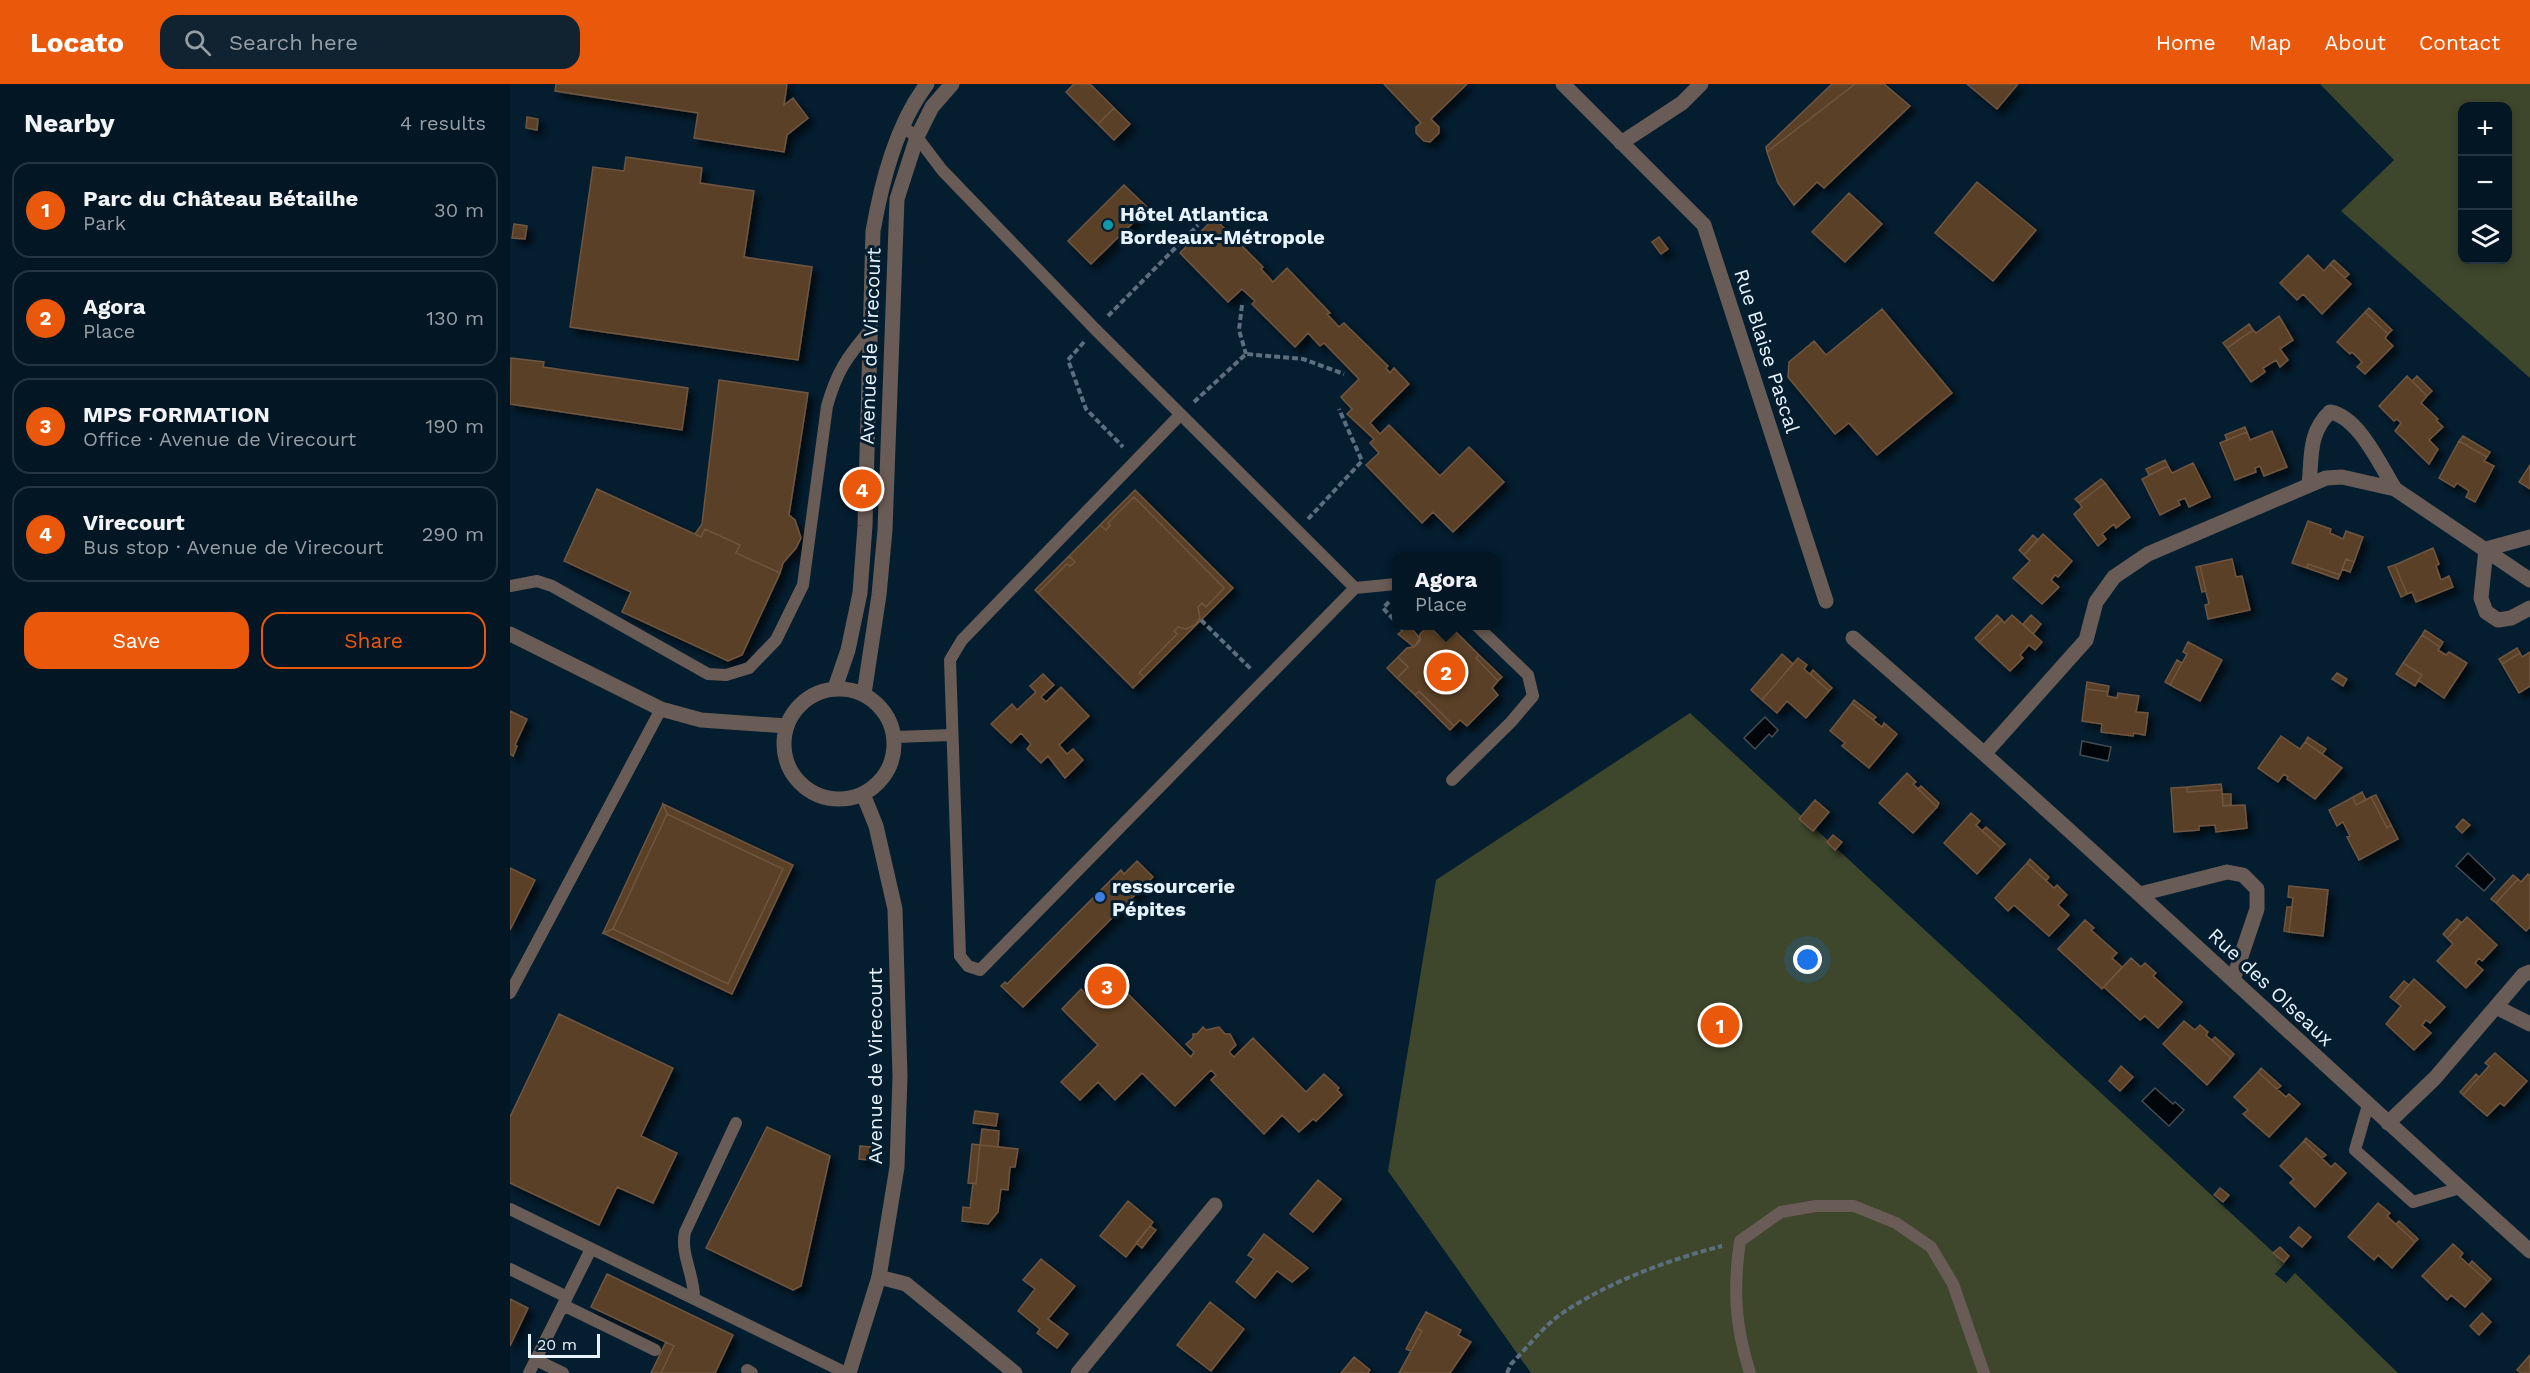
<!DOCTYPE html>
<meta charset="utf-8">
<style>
:root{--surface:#031623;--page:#112330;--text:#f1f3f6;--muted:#979fa6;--line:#243541;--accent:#ea580c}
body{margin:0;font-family:"Work Sans",sans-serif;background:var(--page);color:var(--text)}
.controls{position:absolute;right:18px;top:18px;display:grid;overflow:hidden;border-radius:12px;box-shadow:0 3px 9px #0003}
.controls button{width:54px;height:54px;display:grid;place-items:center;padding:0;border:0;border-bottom:2px solid var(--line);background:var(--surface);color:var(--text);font:30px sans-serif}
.scale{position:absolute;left:18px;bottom:15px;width:72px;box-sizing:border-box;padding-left:6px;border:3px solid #e7f3fd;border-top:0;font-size:16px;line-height:21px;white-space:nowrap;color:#e7f3fd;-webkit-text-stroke:4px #041d2f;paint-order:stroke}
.you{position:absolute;left:1298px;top:876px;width:21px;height:21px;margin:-15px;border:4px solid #fff;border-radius:50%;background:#1a73e8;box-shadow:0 0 0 9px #1a73e833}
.badge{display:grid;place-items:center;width:39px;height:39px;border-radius:50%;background:var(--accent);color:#fff;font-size:20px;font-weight:700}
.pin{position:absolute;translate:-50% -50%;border:3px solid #fff;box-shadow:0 2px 6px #0006}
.popup{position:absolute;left:882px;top:468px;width:108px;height:78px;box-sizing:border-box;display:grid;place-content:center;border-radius:12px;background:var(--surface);filter:drop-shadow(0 2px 4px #0005);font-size:20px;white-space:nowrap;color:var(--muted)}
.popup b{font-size:22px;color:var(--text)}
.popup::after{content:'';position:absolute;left:50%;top:100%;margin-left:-12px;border:12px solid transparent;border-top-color:var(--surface)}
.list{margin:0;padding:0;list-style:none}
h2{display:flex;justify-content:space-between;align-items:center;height:78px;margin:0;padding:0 24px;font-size:26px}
h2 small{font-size:20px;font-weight:400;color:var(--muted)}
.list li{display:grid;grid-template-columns:39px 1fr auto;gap:18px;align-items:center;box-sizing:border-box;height:96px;margin:0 12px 12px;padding:0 12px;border:2px solid var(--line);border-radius:18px}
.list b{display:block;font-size:22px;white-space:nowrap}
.list p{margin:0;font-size:20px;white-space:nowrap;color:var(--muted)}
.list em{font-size:20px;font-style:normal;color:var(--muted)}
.actions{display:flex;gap:12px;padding:18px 24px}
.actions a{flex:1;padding:14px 0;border:2px solid var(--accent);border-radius:18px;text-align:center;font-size:21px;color:var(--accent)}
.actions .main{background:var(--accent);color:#fff}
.icon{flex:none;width:33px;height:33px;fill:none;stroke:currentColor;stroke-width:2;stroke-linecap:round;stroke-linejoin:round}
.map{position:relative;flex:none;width:2020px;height:1289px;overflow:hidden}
header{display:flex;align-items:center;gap:36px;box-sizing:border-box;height:84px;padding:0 30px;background:var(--accent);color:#fff}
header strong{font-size:28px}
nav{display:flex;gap:33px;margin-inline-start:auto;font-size:21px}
.search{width:420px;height:54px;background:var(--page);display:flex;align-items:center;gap:15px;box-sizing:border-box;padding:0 21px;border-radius:18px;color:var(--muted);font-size:22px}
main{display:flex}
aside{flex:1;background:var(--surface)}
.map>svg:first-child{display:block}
</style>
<header>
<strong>Locato</strong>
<div class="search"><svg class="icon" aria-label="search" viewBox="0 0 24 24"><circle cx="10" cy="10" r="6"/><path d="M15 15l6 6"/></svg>Search here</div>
<nav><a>Home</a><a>Map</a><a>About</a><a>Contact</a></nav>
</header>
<main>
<aside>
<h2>Nearby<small>4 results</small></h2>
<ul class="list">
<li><span class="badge">1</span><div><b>Parc du Château Bétailhe</b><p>Park</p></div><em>30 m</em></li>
<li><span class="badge">2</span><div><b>Agora</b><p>Place</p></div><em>130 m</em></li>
<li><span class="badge">3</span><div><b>MPS FORMATION</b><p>Office · Avenue de Virecourt</p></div><em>190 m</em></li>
<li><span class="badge">4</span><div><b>Virecourt</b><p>Bus stop · Avenue de Virecourt</p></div><em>290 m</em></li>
</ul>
<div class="actions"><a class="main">Save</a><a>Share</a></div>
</aside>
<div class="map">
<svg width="2020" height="1289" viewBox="0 0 2020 1289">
<defs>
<filter id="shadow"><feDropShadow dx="5.5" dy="5.5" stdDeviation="3" flood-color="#0009"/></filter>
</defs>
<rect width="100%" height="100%" fill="#041d2f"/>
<path fill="#3e462c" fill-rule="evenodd" d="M1810 0H2020V294L1831 127 1884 76ZM1952 22H1998V176H1952Z
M1180 629 1775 1179 1765 1190 1776 1199 1785 1189 1888 1289H1021L878 1087 926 796Z"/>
<path fill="#00060a" stroke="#454d53" stroke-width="1.5" d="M1255 633 1268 646 1262 653 1259 650 1245 665 1234 654Z
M1572 657 1601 663 1598 677 1570 671Z
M1958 769 1985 795 1974 807 1946 782Z
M1645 1004 1663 1020 1665 1018 1674 1026 1659 1042 1632 1017Z"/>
<path fill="#5a3f26" stroke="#6f5640" stroke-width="1.5" filter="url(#shadow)" d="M46 0H277L274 21 283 14 298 34 277 51 274 68 184 54 188 29 45 7Z
M564 0H580L604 24 588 40 556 8Z
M874 0H957L921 35 929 43V49L920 58 914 57 906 49V43L911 39Z
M1322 0H1345L1257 68 1256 63Z
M1345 0H1374L1400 22 1314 104 1307 98 1284 121 1268 99 1257 68Z
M1457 0H1508L1487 25Z
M604 24 620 40 604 56 588 40Z
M17 33 28 35 27 46 16 44Z
M116 73 192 84 190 99 244 107 234 173 302 183 288 276 60 243 83 83 114 87Z
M1467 98 1526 146 1483 197 1425 149Z
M614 101 638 124 581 180 558 157Z
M1339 109 1372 140 1335 178 1302 148Z
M704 134 753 183 751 185 763 198 777 184 820 229 817 230 829 243 834 239 878 282 876 284 880 289 884 284 899 300 860 339 870 350 879 341 930 392 959 363 994 398 943 448 923 428 912 439 856 381 869 369 860 359 864 355 837 330 842 325 831 313 849 295 814 259 810 262 798 249 785 263 742 220 745 217 732 205 718 218 670 169Z
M4 140 17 142 15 155 2 154Z
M1149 153 1158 165 1151 170 1142 158Z
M1798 171 1814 187 1820 180 1841 200 1812 230 1793 210 1787 216 1770 199Z
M1824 176 1839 190 1835 194 1820 180Z
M1859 224 1882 246 1878 250 1855 228Z
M1372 225 1442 309 1367 371 1339 339 1325 350 1278 293 1279 278 1304 257 1316 271Z
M1855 228 1878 250 1875 254 1883 262 1855 290 1847 283 1852 278 1842 268 1840 270 1827 258Z
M1769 232 1783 256 1770 265 1778 276 1770 283 1766 276 1753 284 1755 288 1741 298 1717 264 1743 246 1746 249Z
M1739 240 1743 246 1717 264 1713 259Z
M1 274 34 278 33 283 178 304 172 346 0 320Z
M1897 292 1917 312 1911 319 1928 335 1926 336 1933 343 1919 356 1928 365 1919 380 1885 347 1891 339 1887 335 1884 337 1869 322Z
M1907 292 1922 307 1917 312 1902 297Z
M209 296 298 309 279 431 285 436 291 454 286 464 273 479 270 489 226 469 230 461 195 445 191 453 185 450 192 440Z
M1735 343 1737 348 1717 356 1715 351Z
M1762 347 1777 383 1754 392 1750 382 1745 384 1746 388 1725 396 1710 359 1737 348 1740 356Z
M1953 352 1980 368 1977 373 1949 357Z
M1949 357 1977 373 1974 377 1984 382 1965 418 1956 413 1959 407 1947 399 1944 403 1929 394Z
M1655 376 1658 382 1639 391 1636 385Z
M1683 379 1700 413 1679 423 1675 414 1668 417 1670 421 1650 431 1632 395 1658 382 1662 389Z
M2020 381V405L2009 398Z
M1591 395 1595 399 1569 419 1565 415Z
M1595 399 1620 433 1606 444 1604 440 1592 450 1596 455 1588 462 1564 430 1572 423 1569 419Z
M87 405 191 453 195 445 230 461 226 469 270 489 232 571 218 577 112 528 121 508 54 477Z
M625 406 723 504 634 593 629 589 667 550 664 547 668 543 676 545 685 541 690 534 688 523 692 519 696 523 714 504 624 413 598 439 600 442 596 446 590 441Z
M624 413 714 504 696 523 692 519 688 523 690 534 685 541 676 545 668 543 664 547 667 550 629 589 634 593 623 604 528 509 557 480 560 482 565 478 559 472 590 441 596 446 600 442 598 439Z
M1798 437 1821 445 1820 449 1833 455 1836 447 1853 453 1844 478 1836 475 1830 491 1798 480 1797 484 1782 479Z
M1533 450 1562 477 1548 493 1545 491 1541 496 1549 503 1532 520 1503 494 1520 477 1514 471Z
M1523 451 1528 456 1514 471 1509 466Z
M1923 464 1929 480 1926 482 1931 496 1939 492 1943 503 1906 518 1902 508 1897 510 1885 481Z
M559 472 565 478 560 482 557 480 528 509 525 506Z
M1722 475 1726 493 1732 492 1740 526 1698 535 1695 521 1699 520 1690 482Z
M1836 475 1844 478 1840 488 1832 485Z
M1798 480 1830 491 1828 495 1797 484Z
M1885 481 1897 510 1891 513 1878 483Z
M1690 482 1696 507 1692 508 1686 483Z
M1487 531 1492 536 1469 558 1465 554Z
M1502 531 1532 558 1525 566 1519 561 1510 571 1513 574 1500 587 1469 558 1492 536 1494 539Z
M1521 531 1531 540 1523 550 1513 540Z
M899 542 910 554 904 563 888 550Z
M918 542 929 551 940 542 969 571 966 574 988 597 982 604 988 611 957 642 950 636 944 642 909 607 905 611 887 594 898 583 888 573 897 564 904 563 910 557V550Z
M1915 546 1933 558 1930 563 1912 551Z
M1912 551 1930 563 1928 566 1936 571 1939 568 1957 579 1934 614 1908 596 1912 591 1893 579Z
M1678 558 1712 576 1690 617 1660 601 1677 570 1673 568Z
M2007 564 2010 569 1992 580 1989 575Z
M2020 568V602L2009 609 1992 580 2010 569 2012 573Z
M1272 570 1283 580 1252 616 1241 606Z
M969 571 992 593 988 597 966 574Z
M888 573 898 583 887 594 877 584Z
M1288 574 1297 581 1294 585 1319 607 1296 634 1277 617 1267 629 1252 616Z
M1667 576 1672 579 1660 601 1655 598Z
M1893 579 1912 591 1905 602 1886 590Z
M1303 586 1322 604 1319 607 1300 590Z
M1827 589 1837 595 1833 602 1822 595Z
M533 590 544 601 531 613 536 618 551 603 579 632 549 661 557 670 563 665 573 676 555 694 538 672 531 679 517 665 521 660 511 649 501 659 481 640 502 620 507 626 526 608 520 602Z
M1577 598 1599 602 1598 608 1576 605Z
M1576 605 1598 608 1597 612 1607 614 1608 609 1629 612 1626 628 1638 629 1635 651 1624 649 1623 652 1591 648 1592 640 1572 637Z
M909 607 944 642 940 646 905 611Z
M1344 616 1366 633 1363 636 1342 619Z
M1342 619 1372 643 1374 639 1387 650 1359 684 1332 662 1335 659 1320 647Z
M0 627 17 635 5 661 7 662 3 672 0 670Z
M1771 652 1790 665 1795 658 1832 684 1805 715 1777 695 1778 693 1774 690 1768 698 1748 684Z
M1798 653 1816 665 1812 670 1795 658Z
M1397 689 1406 698 1403 700 1427 723 1403 749 1369 719Z
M1711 700 1712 706 1677 708V703Z
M1411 702 1429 719 1427 723 1408 705Z
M1677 703V708L1712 706 1713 722 1735 721 1737 744 1706 748 1705 741 1689 742V746L1664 748 1661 704Z
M1852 708 1856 716 1846 721 1843 713Z
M1712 710H1721V721L1713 722Z
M1866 711 1881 741 1877 744 1861 713Z
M1843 713 1846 721 1861 713 1877 744 1881 741 1888 755 1849 776 1837 753 1840 752 1833 738 1827 742 1819 726Z
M1305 716 1319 728 1303 747 1289 735Z
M153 720 157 730 103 845 93 849Z
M153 720 283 781 222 910 93 849 103 845 218 900 273 785 157 730Z
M1461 729 1470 737 1466 741 1491 764 1467 790 1434 759Z
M157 730 273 785 218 900 103 845Z
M1953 735 1960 741 1952 749 1946 743Z
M1476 743 1495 760 1491 764 1472 747Z
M1323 751 1332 758 1325 766 1317 758Z
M1520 775 1539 793 1536 797 1517 779Z
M627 777 643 793 513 923 491 902 495 898 497 900 611 786 614 790Z
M1517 779 1544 804 1547 801 1557 811 1548 821 1559 831 1539 852 1504 821 1498 827 1485 814Z
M0 784 25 796 0 846Z
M2018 790 2020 792V843L2016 847 1986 819 2008 795 2011 798Z
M2003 791 2008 795 1986 819 1981 815Z
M1779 802 1818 806 1813 852 1779 848 1783 814 1778 813Z
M1777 823H1782L1779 848 1774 847Z
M1957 833 1987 861 1972 877 1969 874 1965 879 1973 886 1956 904 1927 877 1943 860 1937 854Z
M1947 835 1951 838 1937 854 1933 850Z
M1575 836 1584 844 1581 846 1607 869 1602 874 1612 883 1592 905 1548 865Z
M1621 874 1631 883 1635 879 1646 889 1643 892 1672 918 1648 944 1635 932 1630 936 1594 903Z
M1904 895 1935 923 1920 939 1916 936 1912 941 1921 949 1904 966 1876 940 1891 922 1885 917Z
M1894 897 1899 901 1885 917 1880 913Z
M610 902 681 973 684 968 676 960 683 954V950H687L693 943 696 946 709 943 715 950H720L726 961 719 968 724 973 743 954 796 1008 814 990 829 1004 827 1006 832 1011 806 1037 803 1035 789 1048 772 1031 754 1050 701 996 706 991 701 986 665 1022 632 989 605 1016 588 998 570 1016 551 998 588 961 552 925 571 905 584 919 588 914 593 919Z
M49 930 163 984 131 1052 167 1069 143 1119 107 1103 89 1141 0 1099V1033Z
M1674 937 1685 946 1690 941 1698 948 1696 951 1721 974 1697 1001 1653 960Z
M1705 953 1724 970 1721 974 1702 956Z
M1985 969 2017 997 1994 1022 1990 1019 1977 1032 1953 1011 1979 982 1975 979Z
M1611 982 1623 993 1610 1007 1599 997Z
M1751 984 1771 1002 1767 1005 1748 988Z
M1748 988 1776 1013 1779 1010 1790 1020 1759 1053 1733 1030 1738 1026 1724 1013Z
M1966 990 1969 993 1953 1011 1950 1008Z
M465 1027 488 1030 486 1042 463 1039Z
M257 1043 320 1072 291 1202 283 1206 196 1164Z
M472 1045 489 1047 488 1063 470 1061Z
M1796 1054 1816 1071 1812 1074 1794 1057Z
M1794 1057 1821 1083 1825 1079 1836 1089 1805 1123 1780 1099 1784 1095 1770 1082Z
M462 1060 470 1061 466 1100 458 1099Z
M470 1061 508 1065 505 1083H500L498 1106 491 1105 488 1128 478 1140 452 1137 453 1123 460 1124 463 1099 466 1100Z
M350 1062 361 1063 359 1076 349 1075Z
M808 1096 831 1115 803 1148 780 1130Z
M1710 1104 1719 1111 1713 1118 1704 1111Z
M618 1117 643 1138 616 1173 590 1152Z
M1868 1119 1880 1129 1877 1132 1905 1158 1882 1184 1868 1171 1864 1176 1838 1153Z
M1889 1137 1908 1155 1905 1158 1886 1140Z
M640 1142 646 1146 632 1164 626 1159Z
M1789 1143 1801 1153 1792 1163 1780 1153Z
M754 1150 798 1184 782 1198 767 1187 745 1214 726 1198 744 1175 738 1171Z
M1943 1160 1953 1169 1950 1173 1978 1198 1955 1223 1941 1211 1937 1216 1912 1192Z
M1770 1163 1779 1172 1774 1178 1763 1169Z
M531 1175 565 1202 538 1235 558 1250 547 1264 527 1249 530 1245 508 1227 525 1205 513 1196Z
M1962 1177 1981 1195 1978 1198 1959 1181Z
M97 1190 223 1251 205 1289H151L164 1262 81 1223Z
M0 1215 18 1224 0 1262Z
M700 1218 734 1245 701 1287 667 1261Z
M916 1228 951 1246 948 1251 961 1258 940 1289H889L912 1247 907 1244Z
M1972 1229 1981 1238 1969 1251 1960 1242Z
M907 1244 912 1247 901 1267 896 1265Z
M156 1258 164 1262 151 1289H141Z
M2020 1271V1289H2011L2007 1286Z
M844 1273 860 1286 858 1289H831Z"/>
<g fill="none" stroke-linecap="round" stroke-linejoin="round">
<path stroke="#5b6f7e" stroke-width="4" stroke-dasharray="6 3" stroke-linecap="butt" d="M732 221 729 246 736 270
M598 232 688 141
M574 258 558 276 576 325 613 363
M684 318 736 270 793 275 834 290
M798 435 852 377 829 325
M879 518 873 524 886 538
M691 536 742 586
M890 542 893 546
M997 1289 1001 1280C1018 1263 1034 1241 1054 1228 1101 1197 1158 1176 1212 1162"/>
<path stroke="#695b55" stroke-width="12" d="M393 43 407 53 432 86 585 245 845 504 470 886 458 882 450 872 440 576 452 556 670 331
M0 502 27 497 42 502 198 590 216 591 239 584 266 556 293 501 317 322C327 287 337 273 360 246
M845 504 886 500
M385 653 442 651
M942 696 1001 638 1023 612 1018 591 967 542
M0 909 151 625
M1858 1021 1845 1066 1903 1118 1950 1104
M0 1125 336 1289
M0 1185 57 1213
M184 1215C185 1192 170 1171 175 1148L226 1039
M53 1221 145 1266
M26 1276 53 1289
M237 1286 242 1289
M19 1289 81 1165
M1240 1289C1225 1242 1223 1206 1230 1157L1271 1128 1306 1122H1344L1386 1139 1421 1163 1443 1200 1474 1289"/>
<path stroke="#695b55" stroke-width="15" d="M1053 0 1194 141 1316 517
M1111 59 1172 19 1191 0
M1799 401C1802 373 1798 349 1820 328 1849 333 1870 381 1885 405
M2020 453 1976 465 1971 514 1976 528 1988 536 2001 534 2020 524
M0 550 151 625 191 636 277 642
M1343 554C1573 754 1793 963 2020 1167
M1475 669 1576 556 1586 518 1604 493 1638 470 1816 394 1832 393 1885 405 2020 496
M1630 810 1717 788 1733 791 1747 805V825L1723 896
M1986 923 2020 940
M1878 1039 1925 994 2013 891 2020 888
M369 1193 396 1200 505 1289
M568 1289 705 1121"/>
<path stroke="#695b55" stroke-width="15" d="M325 604 338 566 350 509 355 442 363 147C372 97 386 41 417 0
M274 660a55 55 0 1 1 110 0a55 55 0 1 1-110 0Z
M354 610 369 511 375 446 387 115 407 53 422 23 442 0
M339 1289 369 1193 387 1083 390 992 385 825 366 742 353 710"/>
</g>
<circle fill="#0f9aa8" stroke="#041d2f" stroke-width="2" cx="598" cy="141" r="6"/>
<circle fill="#3f7fe0" stroke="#041d2f" stroke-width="2" cx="590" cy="813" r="6"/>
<g text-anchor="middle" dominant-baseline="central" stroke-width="6" stroke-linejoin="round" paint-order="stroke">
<g font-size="20" font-weight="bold" fill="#e7f3fd" stroke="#041d2f" text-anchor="start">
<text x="610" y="130">Hôtel Atlantica<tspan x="610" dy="23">Bordeaux-Métropole</tspan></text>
<text x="602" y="802">ressourcerie<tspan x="602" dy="23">Pépites</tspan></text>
</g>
<g font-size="20" fill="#e7f3fd" stroke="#041d2f">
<text transform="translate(360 262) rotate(-88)">Avenue de Virecourt</text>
<text transform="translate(1257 267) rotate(72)">Rue Blaise Pascal</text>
<text transform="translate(1761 903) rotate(43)">Rue des OIseaux</text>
<text transform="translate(365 982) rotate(-90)">Avenue de Virecourt</text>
</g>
</g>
</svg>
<div class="controls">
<button>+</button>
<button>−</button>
<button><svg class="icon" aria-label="layers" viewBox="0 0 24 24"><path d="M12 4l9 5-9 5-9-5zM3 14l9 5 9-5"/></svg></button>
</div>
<div class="scale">20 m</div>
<div class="you"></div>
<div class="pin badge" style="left:1210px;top:941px">1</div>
<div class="pin badge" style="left:936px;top:588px">2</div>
<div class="popup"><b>Agora</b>Place</div>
<div class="pin badge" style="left:597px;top:902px">3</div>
<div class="pin badge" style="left:352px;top:405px">4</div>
</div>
</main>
